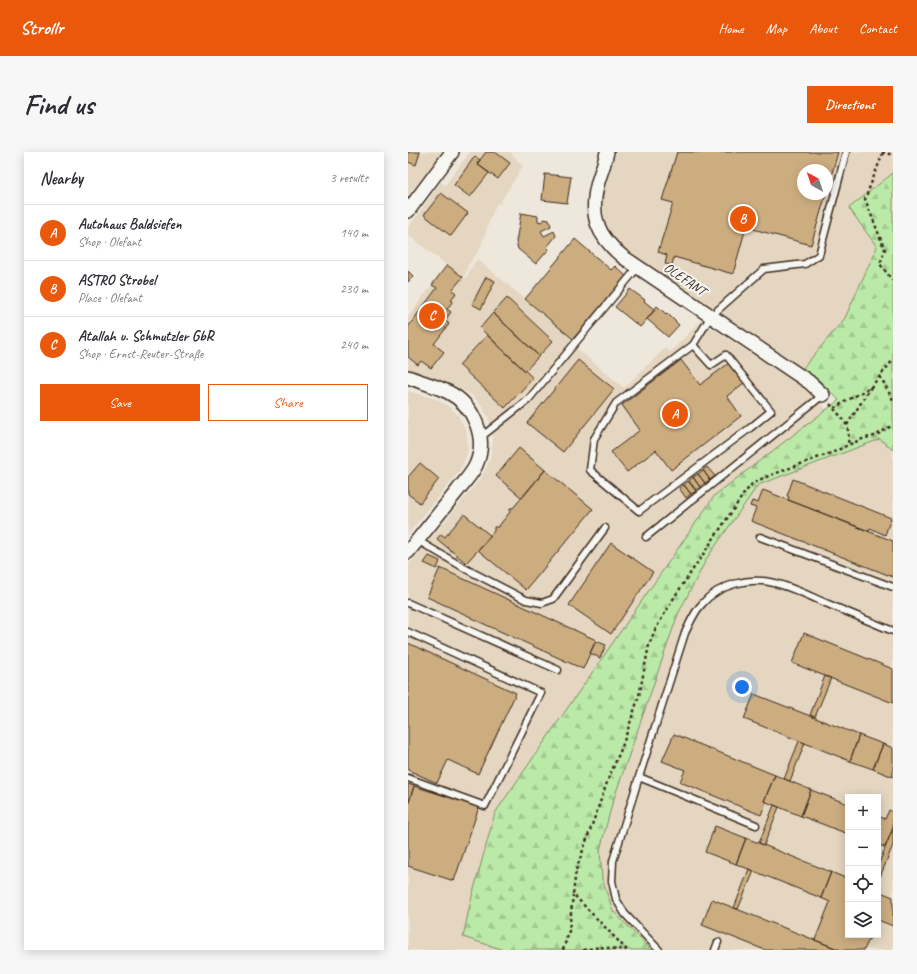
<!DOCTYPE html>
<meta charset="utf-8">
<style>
:root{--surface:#fff;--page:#f7f7f7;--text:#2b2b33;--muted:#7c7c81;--line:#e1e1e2;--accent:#ea580c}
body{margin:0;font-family:Caveat,sans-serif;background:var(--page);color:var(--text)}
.controls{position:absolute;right:12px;bottom:12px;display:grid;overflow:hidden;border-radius:0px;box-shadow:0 2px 10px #0003}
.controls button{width:36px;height:36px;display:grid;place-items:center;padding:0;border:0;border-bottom:1px solid var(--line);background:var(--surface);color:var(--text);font:20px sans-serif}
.compass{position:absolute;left:389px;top:12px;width:36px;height:36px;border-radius:50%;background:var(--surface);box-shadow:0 2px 10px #0003;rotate:320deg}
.you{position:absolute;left:334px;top:535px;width:14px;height:14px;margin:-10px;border:3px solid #fff;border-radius:50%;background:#1a73e8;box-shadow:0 0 0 6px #1a73e833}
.badge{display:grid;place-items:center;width:26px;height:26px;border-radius:50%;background:var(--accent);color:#fff;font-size:13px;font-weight:700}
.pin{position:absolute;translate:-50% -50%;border:2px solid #fff;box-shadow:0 1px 4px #0006}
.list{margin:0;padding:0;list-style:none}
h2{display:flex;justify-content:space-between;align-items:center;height:52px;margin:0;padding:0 16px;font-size:17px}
h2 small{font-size:13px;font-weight:400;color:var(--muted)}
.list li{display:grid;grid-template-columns:26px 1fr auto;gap:12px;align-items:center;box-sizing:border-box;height:56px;padding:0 16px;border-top:1px solid var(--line)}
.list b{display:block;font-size:15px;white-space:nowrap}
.list p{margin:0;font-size:13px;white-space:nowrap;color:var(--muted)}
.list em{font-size:13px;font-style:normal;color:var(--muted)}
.actions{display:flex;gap:8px;padding:12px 16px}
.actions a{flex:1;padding:9px 0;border:1px solid var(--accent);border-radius:0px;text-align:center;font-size:14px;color:var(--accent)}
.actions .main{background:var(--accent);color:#fff}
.icon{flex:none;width:22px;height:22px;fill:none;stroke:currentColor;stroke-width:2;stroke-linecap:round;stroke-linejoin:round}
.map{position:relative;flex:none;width:485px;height:798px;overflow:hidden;border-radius:0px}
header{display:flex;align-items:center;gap:24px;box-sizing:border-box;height:56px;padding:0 20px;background:var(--accent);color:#fff}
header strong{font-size:19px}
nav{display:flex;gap:22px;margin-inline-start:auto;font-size:14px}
.intro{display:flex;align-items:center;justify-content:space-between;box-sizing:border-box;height:96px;padding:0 24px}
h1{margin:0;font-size:28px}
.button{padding:10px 18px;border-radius:0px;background:var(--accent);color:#fff;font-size:14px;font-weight:700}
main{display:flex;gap:24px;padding:0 24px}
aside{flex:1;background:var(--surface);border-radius:0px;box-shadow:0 2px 10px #0003}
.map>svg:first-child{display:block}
</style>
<header>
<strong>Strollr</strong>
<nav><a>Home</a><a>Map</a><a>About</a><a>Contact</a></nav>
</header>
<div class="intro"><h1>Find us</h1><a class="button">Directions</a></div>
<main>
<aside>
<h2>Nearby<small>3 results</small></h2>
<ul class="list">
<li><span class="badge">A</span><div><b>Autohaus Baldsiefen</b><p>Shop · Olefant</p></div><em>140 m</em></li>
<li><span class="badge">B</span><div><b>ASTRO Strobel</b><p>Place · Olefant</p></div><em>230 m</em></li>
<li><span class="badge">C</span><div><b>Atallah u. Schmutzler GbR</b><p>Shop · Ernst-Reuter-Straße</p></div><em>240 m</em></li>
</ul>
<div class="actions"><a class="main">Save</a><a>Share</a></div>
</aside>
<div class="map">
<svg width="485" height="798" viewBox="0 0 485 798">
<defs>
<pattern id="forest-firs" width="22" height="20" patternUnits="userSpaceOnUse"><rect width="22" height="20" fill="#bbeaa8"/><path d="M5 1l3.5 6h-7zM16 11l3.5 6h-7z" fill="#a2c990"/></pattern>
</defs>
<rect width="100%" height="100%" fill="#eee7db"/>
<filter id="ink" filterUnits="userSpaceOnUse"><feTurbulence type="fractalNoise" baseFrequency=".025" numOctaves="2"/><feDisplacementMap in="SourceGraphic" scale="8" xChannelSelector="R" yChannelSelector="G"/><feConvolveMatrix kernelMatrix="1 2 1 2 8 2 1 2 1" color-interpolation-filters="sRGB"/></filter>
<g filter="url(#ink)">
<path fill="#e4d6c0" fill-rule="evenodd" d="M0 0H34L0 43Z
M62 0H102L115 14 91 52 89 51 82 67 72 97 60 113 56 125 58 127 62 118 69 107 166 188 117 248 121 251 168 196 216 236 257 196 262 200 293 169 403 240 419 258 307 343 87 661 63 748 55 784 96 798H0V414L73 326 79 315 83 303 85 290 84 277 80 265 74 254 65 244 42 231 0 217V165L39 113 0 83V76L33 30 37 33Z
M208 0H485V21L441 56 469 94 437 166 395 216 223 102 205 86 197 69 195 51V44ZM395 18H419V42H395Z
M0 239 28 247 43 256 49 262 58 278 60 296 58 304 51 320 0 382Z
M472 287 485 298V798H243L205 759 194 727 192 698 204 652 270 462 299 406 350 333ZM440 645H470V783H440Z"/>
<path fill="url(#forest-firs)" stroke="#7b8a63" d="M485 21V298L472 287 350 333 299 406 270 462 204 652 192 698 194 727 205 759 243 798H96L55 785 63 748 87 661 307 343 431 248 412 229 395 216 437 166 469 95 441 56Z"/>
<path fill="#ccad80" stroke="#3b2a1e" d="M0 0H12L8 13 0 10Z
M78 0H87L102 11 90 27 69 12Z
M269 0H430L419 39V18H395V42H418L403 93 338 75 325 122 266 105 264 113 257 112 259 103 250 100 265 51 254 48Z
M67 4 72 8 69 12 81 21 62 45 46 33Z
M137 22 163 25 159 51 134 48Z
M33 41 60 61 43 84 16 63Z
M113 61 130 64V69L134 70 135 67 141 68 143 74 133 79 136 84 146 79 148 84 139 95 141 97 128 112 110 97 108 90Z
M167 87 203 118 207 114 218 124 165 187 117 147Z
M39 113 55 125 44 138 48 141 43 148 45 149 39 157 43 160 37 168 41 172 26 192 36 200 23 216 13 209 10 213 0 205V175L29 136 24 133Z
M0 119 5 124 0 130Z
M78 125 87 129 73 157 64 152Z
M222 137 237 148 236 149 247 158 232 175 207 155Z
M99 146 145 189 131 204 85 161Z
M249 154 258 162 259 161 271 173 260 185 239 167Z
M85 161 131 204 117 219 72 176Z
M79 183 125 226 97 256 51 213Z
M170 208 206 237 155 300 119 271Z
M273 208 292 233 321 211 336 231 319 244 333 264 263 318 248 298 219 320 203 300 232 278 214 253Z
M111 296 137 318 114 346 88 324Z
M12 311 31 327 12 351 0 342V325Z
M299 315 307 324 302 328 295 318Z
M137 318 185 357 118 438 70 398 86 379V375H90L102 360V356H105Z
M295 318 302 328 297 331 290 322Z
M290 322 297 331 292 335 285 325Z
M285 325 292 335 288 338 281 329Z
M385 327 483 366 477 383 462 376 461 379 380 348 381 345 379 344Z
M280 329 288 339 283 342 276 333Z
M276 333 283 342 278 346 271 336Z
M355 338 485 389V425L343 369 348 356 342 354 344 349 350 351Z
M56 362 83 384 58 411 29 387 33 382 37 385Z
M203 391 245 420 203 482 161 453Z
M21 404 32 409 29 417 16 411Z
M32 416 188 488 175 517 63 466V465L19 445Z
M396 481 485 517V551L384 511Z
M188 489 198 493 192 506 182 501Z
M0 491 108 541 70 622 40 608 29 631 0 618Z
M417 524 423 526 407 565 402 563Z
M346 542 451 583 442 609 336 567Z
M266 582 367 623 356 649 358 650 353 663 272 630 277 618 254 609Z
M451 583 475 592 465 617 442 609Z
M391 589 397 591 382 629 376 627Z
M475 592 485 596V625L465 617Z
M367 623 403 638 393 664 356 649Z
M0 632 6 634 0 653Z
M6 634 71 655 46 729 0 714V653Z
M403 638 440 652V682L393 664Z
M366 653 371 655 356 693 351 691Z
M481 658 485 660V676L477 695 470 693V664L477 667Z
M307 674 338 686 328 712 297 700Z
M485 676V693L470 730V714Z
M338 686 423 720 413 746 328 712Z
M341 717 346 719 330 757 326 756Z
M423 720 440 727V783H463L456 798H432L407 788 422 750 413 746Z
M470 739 485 745V774L470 768Z
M304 747 326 756 432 798H357L294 773Z"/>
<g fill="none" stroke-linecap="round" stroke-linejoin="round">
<defs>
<path id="lane" d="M285 193 303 213 318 203 363 259 342 276 231 359 182 318 186 287 208 251 285 193 303 164 356 117 397 112 411 103 438 0
M73 285 120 248 230 115
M238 385 415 243
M352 385 485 435
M9 388 58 417 118 448 134 451 145 447 197 376
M0 451 150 518
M0 480 133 541 77 654 0 626
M231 625 205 709 204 729 208 747 217 762 251 798
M348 673 231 625 277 481C282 471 286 460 294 452 311 432 341 425 366 431 385 435 403 445 420 452 442 461 463 470 485 479
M307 798 310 790"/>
<path id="street" d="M199 0C197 10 193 20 190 30 181 63 189 84 215 105L401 230 415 243
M0 59 44 0
M0 225C13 230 28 234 40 240 66 253 80 286 68 313 64 322 56 330 50 338 33 359 17 379 0 400"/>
</defs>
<use href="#lane" stroke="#3b2a1e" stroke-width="9"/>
<use href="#street" stroke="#3b2a1e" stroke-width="16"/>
<path stroke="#3b2a1e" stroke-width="2.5" stroke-dasharray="3 3" stroke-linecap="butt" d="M474 0 485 3
M475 1 457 47 477 98 472 112 485 129
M472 224 485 248
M422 252C434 267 443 271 440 292
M426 256 463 235 485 208
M439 273 463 235
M155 798 161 779 165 743
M175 798 192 795 218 798
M219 798 165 742 168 718 201 625 214 595 231 544 241 493 247 478 267 444 335 343 344 332 355 326 428 299 440 293 457 286 467 284 485 273"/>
<use href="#lane" stroke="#f6f6f2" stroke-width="6"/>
<use href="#street" stroke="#f6f6f2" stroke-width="13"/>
</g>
</g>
<g text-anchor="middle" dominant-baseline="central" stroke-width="4" stroke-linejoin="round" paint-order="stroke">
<g font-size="14" fill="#3b2a1e" stroke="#f6f6f2">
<text transform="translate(277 127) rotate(34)">OLEFANT</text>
</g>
</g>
</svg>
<div class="controls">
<button>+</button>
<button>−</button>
<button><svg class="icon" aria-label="locate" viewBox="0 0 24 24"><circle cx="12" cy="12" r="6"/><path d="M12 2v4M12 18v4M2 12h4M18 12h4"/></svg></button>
<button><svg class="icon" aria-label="layers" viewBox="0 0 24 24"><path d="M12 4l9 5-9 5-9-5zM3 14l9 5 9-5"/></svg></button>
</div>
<svg class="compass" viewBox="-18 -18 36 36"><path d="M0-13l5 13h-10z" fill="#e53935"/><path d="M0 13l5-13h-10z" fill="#7c7c81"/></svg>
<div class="you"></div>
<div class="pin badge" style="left:267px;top:262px">A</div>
<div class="pin badge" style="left:335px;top:67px">B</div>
<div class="pin badge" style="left:24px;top:164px">C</div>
</div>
</main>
